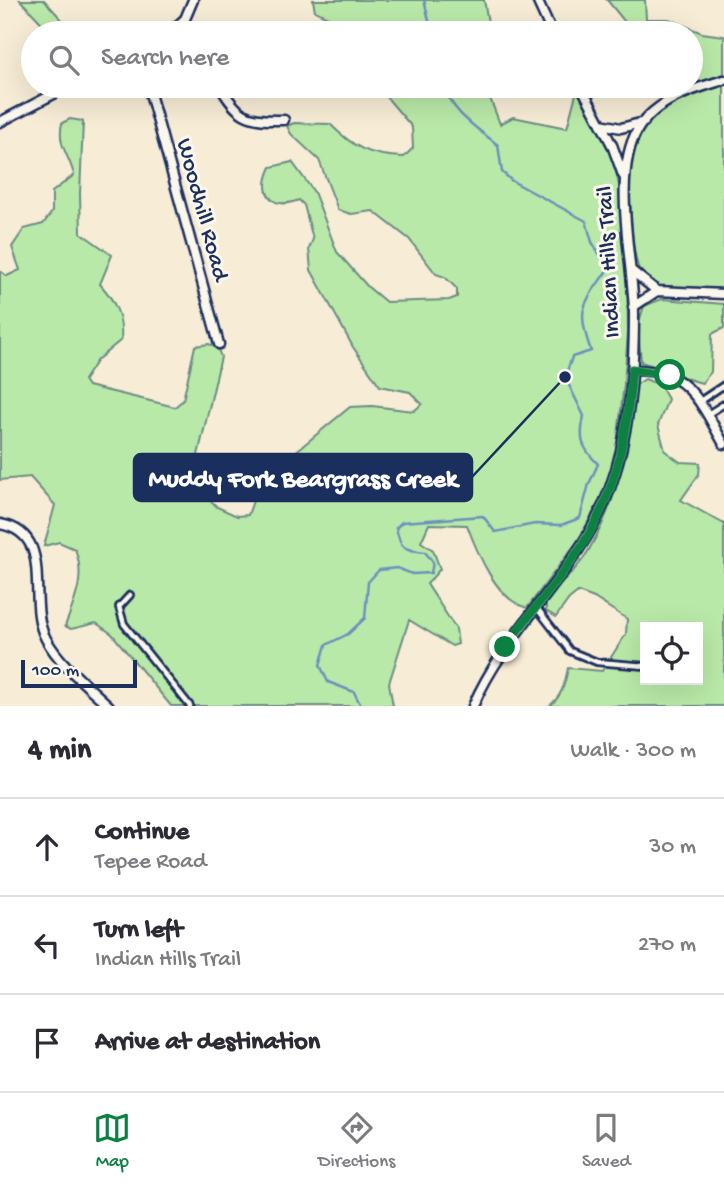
<!DOCTYPE html>
<meta charset="utf-8">
<style>
:root{--surface:#fff;--page:#f2f2f3;--text:#2b2b33;--muted:#7c7c81;--line:#e1e1e2;--accent:#0b8043}
body{margin:0;font-family:"Gochi Hand",sans-serif;background:var(--page);color:var(--text)}
.controls{position:absolute;right:21px;bottom:21px;display:grid;overflow:hidden;border-radius:0px;box-shadow:0 7px 28px #0002}
.controls button{width:63px;height:63px;display:grid;place-items:center;padding:0;border:0;border-bottom:2px solid var(--line);background:var(--surface);color:var(--text);font:35px sans-serif}
.scale{position:absolute;left:21px;bottom:18px;width:116px;box-sizing:border-box;padding-left:7px;border:4px solid #1b2f5e;border-top:0;font-size:19px;line-height:24px;white-space:nowrap;color:#1b2f5e;-webkit-text-stroke:5px #fbf7ec;paint-order:stroke}
.stop{position:absolute;width:21px;height:21px;margin:-16px;border:5px solid #0b8043;border-radius:50%;background:#fff}
.stop.end{background:#0b8043;border-color:#fff;box-shadow:0 2px 7px #0008}
.list{margin:0;padding:0;list-style:none}
h2{display:flex;justify-content:space-between;align-items:center;height:91px;margin:0;padding:0 28px;font-size:30px}
h2 small{font-size:23px;font-weight:400;color:var(--muted)}
.list li{display:grid;grid-template-columns:46px 1fr auto;gap:21px;align-items:center;box-sizing:border-box;height:98px;padding:0 28px;border-top:2px solid var(--line)}
.list b{display:block;font-size:26px;white-space:nowrap}
.list p{margin:0;font-size:23px;white-space:nowrap;color:var(--muted)}
.list em{font-size:23px;font-style:normal;color:var(--muted)}
.icon{flex:none;width:38px;height:38px;fill:none;stroke:currentColor;stroke-width:2;stroke-linecap:round;stroke-linejoin:round}
.map{position:relative;flex:none;width:724px;height:706px;overflow:hidden}
.search{position:absolute;background:var(--surface);box-shadow:0 7px 28px #0002;left:21px;right:21px;top:21px;height:77px;display:flex;align-items:center;gap:18px;box-sizing:border-box;padding:0 24px;border-radius:38px;color:var(--muted);font-size:26px}
.sheet{height:385px;background:var(--surface)}
nav{display:flex;justify-content:space-around;align-items:center;box-sizing:border-box;height:98px;border-top:2px solid var(--line);background:var(--surface);font-size:19px;color:var(--muted)}
nav a{display:grid;justify-items:center;gap:4px}
nav .on{color:var(--accent)}
.map>svg:first-child{display:block}
</style>
<div class="map">
<svg width="724" height="706" viewBox="0 0 724 706">
<rect width="100%" height="100%" fill="#f7ecd6"/>
<filter id="ink" filterUnits="userSpaceOnUse"><feTurbulence type="fractalNoise" baseFrequency=".0143" numOctaves="2"/><feDisplacementMap in="SourceGraphic" scale="14" xChannelSelector="R" yChannelSelector="G"/><feConvolveMatrix kernelMatrix="1 2 1 2 8 2 1 2 1" color-interpolation-filters="sRGB"/></filter>
<g filter="url(#ink)">
<path fill="#b9e9a8" stroke="#6a8c83" stroke-width="2" fill-rule="evenodd" d="M20 0H44L74 33H51Z
M313 0H484L490 33H470L459 30 457 33H341L334 20 315 11Z
M607 0H645L646 19H669L702 33 724 36V74L691 85V33H634Z
M724 85V289L658 286C650 282 642 277 639 269 631 251 627 176 632 157 634 148 640 134 645 127 664 102 696 95 724 85Z
M377 86H481L488 93 500 124 513 117 567 128 577 90 599 128 614 164 619 185 627 271 628 332 624 384 615 462 604 492 579 539 527 608C496 600 477 552 467 525L429 524 421 542 433 550 440 569 427 584 456 629 458 644 452 646 409 620 389 683 393 706H171L112 634 96 623 71 629 65 626C75 600 86 577 75 549L59 542 44 546 55 505 30 477 0 480V271L7 276 20 270 12 247 24 229 43 224 52 212V192L74 175C69 154 57 146 62 123L70 119 83 121 80 194 81 233 112 255 100 284C115 301 123 317 121 340L97 360 84 380 88 386 175 407 183 400 195 346 209 344 217 347 221 357 195 468 201 490 217 507 237 516 248 515 260 481 350 407 372 406 414 411 422 404 410 392 380 386 353 347 311 270 309 249 313 239 304 205 299 200C270 211 259 192 271 167L292 162 314 192 337 252 368 287 386 302 449 300 457 297V289L445 277 436 274 409 239 373 211 351 214 338 210 319 160 291 134 287 126 294 123 330 124C354 148 369 156 404 157L413 148 412 127Z
M662 299 724 304V328L712 334 711 372 702 383C681 378 662 368 641 362L638 325 644 306Z
M645 379 660 385 668 399 658 425 665 451 680 462 700 463 699 474 681 500 724 524V706H549C562 697 565 683 568 668L602 671 626 634 627 619 594 598 578 592 569 599 556 617 546 611V600C561 583 581 566 591 546 619 497 630 441 636 385ZM645 627H698V680H645Z"/>
<g fill="none" stroke-linecap="round" stroke-linejoin="round">
<path stroke="#6b91bd" stroke-width="2.5" d="M424 0 432 33
M361 706 354 692 328 682 320 665 326 645 348 634 365 618 368 582 379 570 397 568 412 574 431 573 433 562 425 552C403 549 401 550 396 528L402 522 483 516 495 532 535 524 561 525 580 518 589 484 598 464C581 447 579 439 584 416L565 377 572 357 591 351C575 307 584 304 608 269L592 242 586 221 512 181 502 172 498 145C478 129 450 111 444 86"/>
<defs>
<path id="lane" d="M700 401 724 385
M708 414 724 404
M130 595 119 607 124 624 190 706
M536 607 570 651 597 662 645 666"/>
<path id="street" d="M537 0 552 33
M182 22 198 33
M169 33 185 19 193 0
M148 86 219 344
M220 86C238 117 248 121 284 120
M581 86 612 145 623 175
M0 122 69 86
M601 124 621 128 644 122
M632 271 657 291
M633 307 657 291 724 294
M632 369C643 371 655 370 665 374 696 384 709 419 724 444
M0 524C57 534 25 601 46 639 60 665 87 685 109 706
M473 706C507 627 579 572 609 491 630 434 634 373 634 313 633 260 611 175 638 129 656 100 693 89 724 80"/>
</defs>
<use href="#lane" stroke="#1b2f5e" stroke-width="10"/>
<use href="#street" stroke="#1b2f5e" stroke-width="13"/>
<use href="#lane" stroke="#fbf7ec" stroke-width="4.5"/>
<use href="#street" stroke="#fbf7ec" stroke-width="8"/>
</g>
</g>
<g fill="none" stroke-linecap="round" stroke-linejoin="round" filter="url(#ink)">
<path stroke="#0b8043" stroke-width="9" d="M505 647C532 611 562 577 586 539 618 487 628 429 632 369L670 375"/>
</g>
<g text-anchor="middle" dominant-baseline="central" stroke-width="6" stroke-linejoin="round" paint-order="stroke">
<g font-size="24" fill="#1b2f5e" stroke="#fbf7ec">
<text transform="translate(201 210) rotate(75)">Woodhill Road</text>
<text transform="translate(610 262) rotate(-93)">Indian Hills Trail</text>
</g>
</g>
<path fill="none" stroke="#1b2f5e" stroke-width="2.5" d="M565 377L472 477"/>
<circle fill="#1b2f5e" stroke="#fbf7ec" stroke-width="2.5" cx="565" cy="377" r="7"/>
<rect fill="#1b2f5e" stroke="#1b2f5e" stroke-width="2.5" x="134" y="454" width="338" height="47" rx="7"/>
<g font-size="26" text-anchor="middle" font-weight="bold" fill="#fff">
<text x="303" y="486">Muddy Fork Beargrass Creek</text>
</g>
</svg>
<div class="controls">
<button><svg class="icon" aria-label="locate" viewBox="0 0 24 24"><circle cx="12" cy="12" r="6"/><path d="M12 2v4M12 18v4M2 12h4M18 12h4"/></svg></button>
</div>
<div class="scale">100 m</div>
<div class="stop" style="left:670px;top:375px"></div>
<div class="stop end" style="left:505px;top:647px"></div>
<div class="search"><svg class="icon" aria-label="search" viewBox="0 0 24 24"><circle cx="10" cy="10" r="6"/><path d="M15 15l6 6"/></svg>Search here</div>
</div>
<section class="sheet">
<h2>4 min<small>Walk · 300 m</small></h2>
<ul class="list">
<li><svg class="icon" aria-label="ahead" viewBox="0 0 24 24"><path d="M12 20V5M6 11l6-6 6 6"/></svg><div><b>Continue</b><p>Tepee Road</p></div><em>30 m</em></li>
<li><svg class="icon" aria-label="left" viewBox="0 0 24 24"><path d="M17 20v-9H6M10 6l-5 5 5 5"/></svg><div><b>Turn left</b><p>Indian Hills Trail</p></div><em>270 m</em></li>
<li><svg class="icon" aria-label="arrive" viewBox="0 0 24 24"><path d="M6 21V4h12l-3 4 3 4H6"/></svg><div><b>Arrive at destination</b></div></li>
</ul>
</section>
<nav>
<a class="on"><svg class="icon" aria-label="map" viewBox="0 0 24 24"><path d="M3 6l6-2 6 2 6-2v14l-6 2-6-2-6 2zM9 4v14M15 6v14"/></svg>Map</a>
<a><svg class="icon" aria-label="directions" viewBox="0 0 24 24"><path d="M12 3l9 9-9 9-9-9zM9 14v-3h6M13 9l2 2-2 2"/></svg>Directions</a>
<a><svg class="icon" aria-label="saved" viewBox="0 0 24 24"><path d="M7 4h10v16l-5-4-5 4z"/></svg>Saved</a>
</nav>
